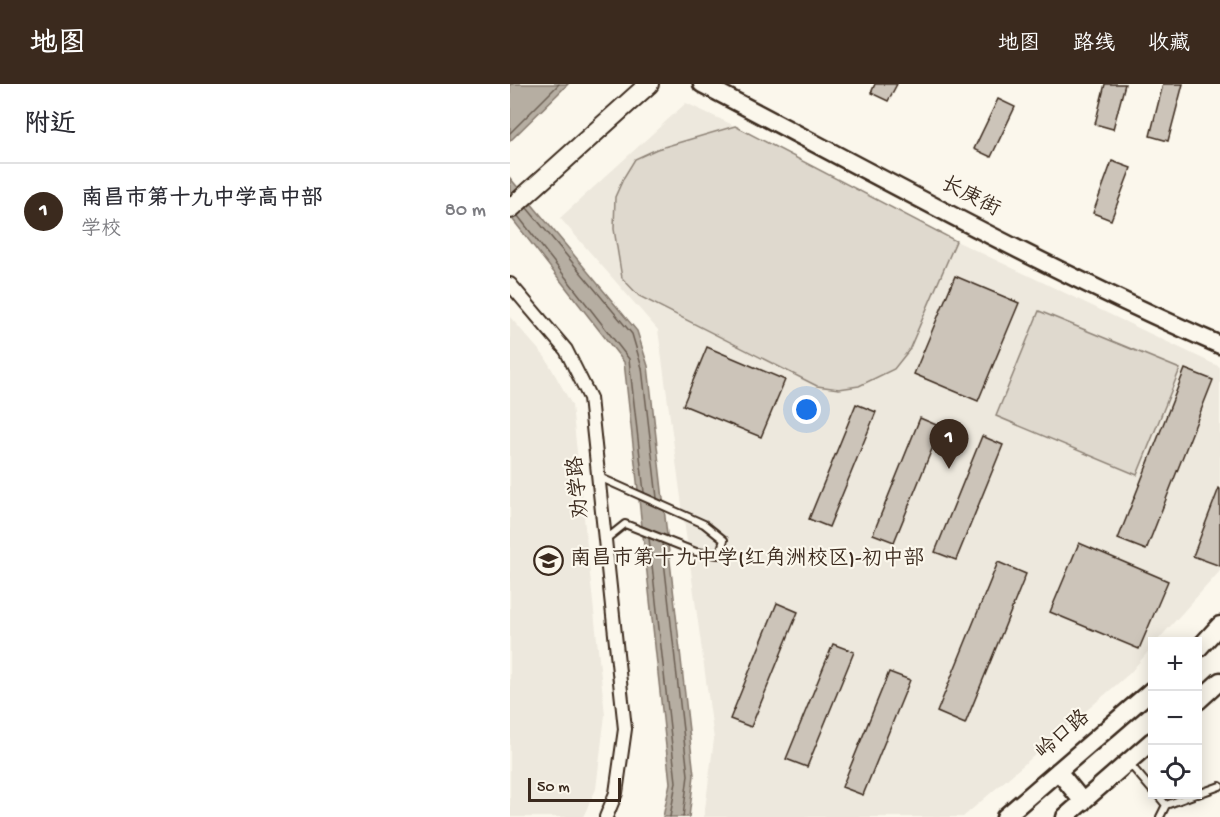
<!DOCTYPE html>
<html lang="zh">
<meta charset="utf-8">
<style>
:root{--surface:#fff;--page:#f7f7f7;--text:#2b2b33;--muted:#7c7c81;--line:#e1e1e2;--accent:#3b2a1e}
body{margin:0;font-family:"Gochi Hand","LXGW WenKai TC",sans-serif;background:var(--page);color:var(--text)}
.controls{position:absolute;right:18px;bottom:18px;display:grid;overflow:hidden;border-radius:0px;box-shadow:0 3px 15px #0003}
.controls button{width:54px;height:54px;display:grid;place-items:center;padding:0;border:0;border-bottom:2px solid var(--line);background:var(--surface);color:var(--text);font:30px sans-serif}
.scale{position:absolute;left:18px;bottom:15px;width:93px;box-sizing:border-box;padding-left:6px;border:3px solid #3b2a1e;border-top:0;font-size:16px;line-height:21px;white-space:nowrap;color:#3b2a1e;-webkit-text-stroke:4px #fbf7ec;paint-order:stroke}
.you{position:absolute;left:297px;top:326px;width:21px;height:21px;margin:-15px;border:4px solid #fff;border-radius:50%;background:#1a73e8;box-shadow:0 0 0 9px #1a73e833}
.badge{display:grid;place-items:center;width:39px;height:39px;border-radius:50%;background:var(--accent);color:#fff;font-size:20px;font-weight:700}
.pin{position:absolute;translate:-50% -50px;filter:drop-shadow(0 2px 3px #0008)}
.pin::after{content:'';position:absolute;top:32px;width:21px;height:18px;background:inherit;clip-path:polygon(0 0,100% 0,50% 100%)}
.list{margin:0;padding:0;list-style:none}
h2{display:flex;justify-content:space-between;align-items:center;height:78px;margin:0;padding:0 24px;font-size:26px}
h2 small{font-size:20px;font-weight:400;color:var(--muted)}
.list li{display:grid;grid-template-columns:39px 1fr auto;gap:18px;align-items:center;box-sizing:border-box;height:96px;padding:0 24px;border-top:2px solid var(--line)}
.list b{display:block;font-size:22px;white-space:nowrap}
.list p{margin:0;font-size:20px;white-space:nowrap;color:var(--muted)}
.list em{font-size:20px;font-style:normal;color:var(--muted)}
.icon{flex:none;width:33px;height:33px;fill:none;stroke:currentColor;stroke-width:2;stroke-linecap:round;stroke-linejoin:round}
.map{position:relative;flex:none;width:710px;height:733px;overflow:hidden}
header{display:flex;align-items:center;gap:36px;box-sizing:border-box;height:84px;padding:0 30px;background:var(--accent);color:#fff}
header strong{font-size:28px}
nav{display:flex;gap:33px;margin-inline-start:auto;font-size:21px}
main{display:flex}
aside{flex:1;background:var(--surface)}
.map>svg:first-child{display:block}
</style>
<header>
<strong>地图</strong>
<nav><a>地图</a><a>路线</a><a>收藏</a></nav>
</header>
<main>
<aside>
<h2>附近<small></small></h2>
<ul class="list">
<li><span class="badge">1</span><div><b>南昌市第十九中学高中部</b><p>学校</p></div><em>80 m</em></li>
</ul>
</aside>
<div class="map">
<svg width="710" height="733" viewBox="0 0 710 733">
<rect width="100%" height="100%" fill="#fbf7ec"/>
<filter id="ink" filterUnits="userSpaceOnUse"><feTurbulence type="fractalNoise" baseFrequency=".0167" numOctaves="2"/><feDisplacementMap in="SourceGraphic" scale="12" xChannelSelector="R" yChannelSelector="G"/><feConvolveMatrix kernelMatrix="1 2 1 2 8 2 1 2 1" color-interpolation-filters="sRGB"/></filter>
<g filter="url(#ink)">
<path fill="#ede8dd" d="M176 19 225 42 446 157 710 283V487L647 557 642 558V563L620 589 453 733H194L204 655 148 246 50 134Z
M0 233 35 273 62 321 95 631 86 705 73 733H0Z"/>
<path fill="#dfd9ce" stroke="#8d8276" stroke-width="1.5" d="M225 42 446 157 399 266 384 285 349 302 329 305 307 302 129 212 112 194 104 145 105 113 114 93 125 75 147 65Z
M529 227 670 285 627 391 486 332Z"/>
<path fill="#b6aea2" stroke="#85796d" stroke-width="1.5" d="M0 0H58L0 57Z
M0 94 127 247 138 282 184 691 179 733H153L160 699 114 278 0 132Z"/>
<g fill="none" stroke-linecap="round" stroke-linejoin="round">
<path stroke="#6c5f53" stroke-width="1.5" d="M0 49 49 0
M17 124 122 250 132 284 147 414
M8 132 119 275 134 408
M139 454 166 698 160 733
M152 459 178 691 173 733"/>
</g>
<path fill="#ccc4b9" stroke="#3b2a1e" stroke-width="1.5" d="M365 0H387L378 17 361 9Z
M595 0H615L603 45 585 40Z
M653 0H673L658 57 640 52Z
M488 15 505 23 481 73 464 65Z
M602 77 621 84 601 136 583 129Z
M445 192 509 219 468 317 404 290Z
M197 263 275 296 251 353 173 321Z
M675 285 703 296 636 466 608 455Z
M346 320 366 328 319 443 299 435Z
M410 334 431 343 384 458 363 450Z
M472 352 493 361 446 476 425 468Z
M709 404 710 405V482L683 472Z
M569 459 658 497 629 565 540 528Z
M488 478 516 490 455 640 427 628Z
M267 519 288 528 241 643 220 635Z
M323 560 344 568 297 683 276 675Z
M379 588 400 596 353 711 332 703Z"/>
<g fill="none" stroke-linecap="round" stroke-linejoin="round">
<defs>
<path id="lane" d="M89 393 194 440 214 456 209 471 186 468 115 440 95 456
M619 679 642 706
M647 710 656 721
M688 710 710 702
M650 733 656 721 686 710"/>
<path id="street" d="M0 200 56 266 80 314 115 645 106 709 96 733"/>
<path id="secondary" d="M192 0C363 89 533 184 710 261
M688 565 710 541
M688 617 710 597
M548 687 573 718
M495 733 642 606
M555 733 642 657"/>
<path id="primary" d="M0 125 139 0"/>
</defs>
<use href="#lane" stroke="#3b2a1e" stroke-width="10"/>
<use href="#street" stroke="#3b2a1e" stroke-width="16"/>
<use href="#secondary" stroke="#3b2a1e" stroke-width="21"/>
<use href="#primary" stroke="#3b2a1e" stroke-width="22"/>
<use href="#lane" stroke="#fbf7ec" stroke-width="6"/>
<use href="#street" stroke="#fbf7ec" stroke-width="12"/>
<use href="#secondary" stroke="#fbf7ec" stroke-width="16"/>
<use href="#primary" stroke="#fbf7ec" stroke-width="18"/>
</g>
</g>
<defs>
<symbol id="school-ring" viewBox="-11 -11 22 22"><circle r="9.5" fill="#fbf7ec" stroke="#3b2a1e" stroke-width="1.5"/><path d="M0-5L7-2L0 1L-7-2ZM-4 1L0 2.5L4 1V4Q0 6-4 4Z" fill="#3b2a1e"/></symbol>
</defs>
<g fill-rule="evenodd">
<use href="#school-ring" x="22" y="460" width="33" height="33"/>
</g>
<g text-anchor="middle" dominant-baseline="central" stroke-width="4.5" stroke-linejoin="round" paint-order="stroke">
<g font-size="21" fill="#3b2a1e" stroke="#fbf7ec">
<text transform="translate(460 114) rotate(27)">长庚街</text>
<text transform="translate(70 403) rotate(-96)">劝学路</text>
<text transform="translate(554 652) rotate(-41)">岭口路</text>
</g>
<g font-size="21" fill="#3b2a1e" stroke="#fbf7ec" text-anchor="start">
<text x="60" y="476">南昌市第十九中学(红角洲校区)-初中部</text>
</g>
</g>
</svg>
<div class="controls">
<button>+</button>
<button>−</button>
<button><svg class="icon" aria-label="locate" viewBox="0 0 24 24"><circle cx="12" cy="12" r="6"/><path d="M12 2v4M12 18v4M2 12h4M18 12h4"/></svg></button>
</div>
<div class="scale">50 m</div>
<div class="you"></div>
<div class="pin badge" style="left:439px;top:385px">1</div>
</div>
</main>
